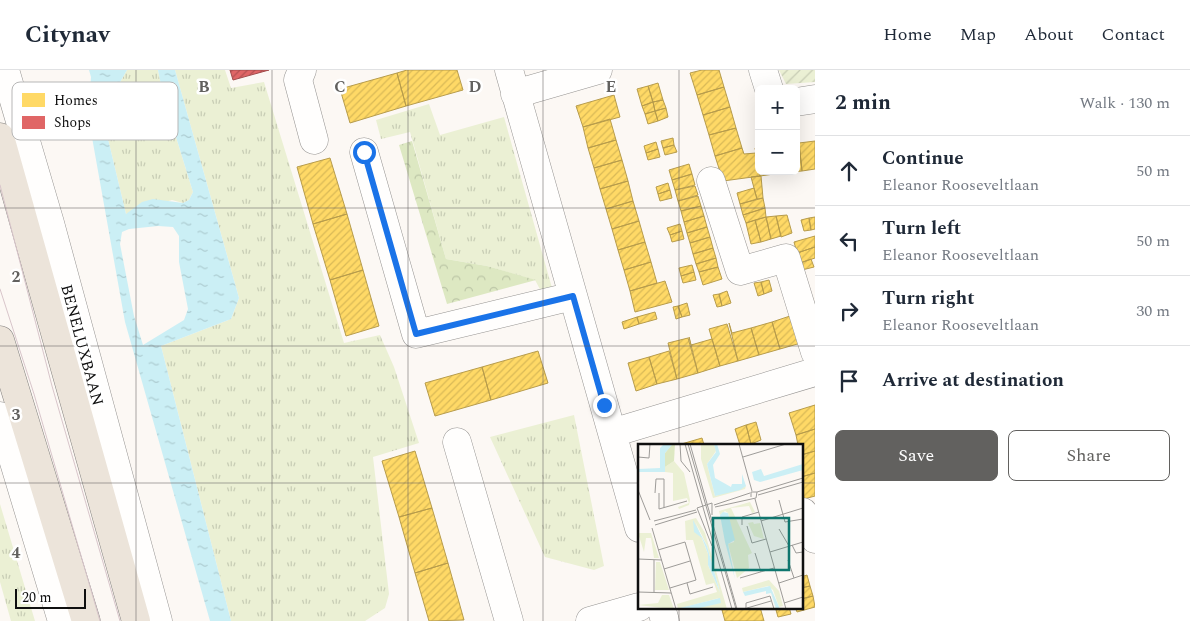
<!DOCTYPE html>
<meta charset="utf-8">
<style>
:root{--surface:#fff;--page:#f6f6f7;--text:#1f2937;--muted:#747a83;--line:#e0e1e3;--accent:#62615f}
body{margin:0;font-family:Spectral,serif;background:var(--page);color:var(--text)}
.controls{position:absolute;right:15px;top:15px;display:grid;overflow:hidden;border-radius:8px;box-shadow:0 5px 20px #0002}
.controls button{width:45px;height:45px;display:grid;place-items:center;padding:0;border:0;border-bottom:1px solid var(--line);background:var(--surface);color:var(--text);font:25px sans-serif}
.scale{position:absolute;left:15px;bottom:12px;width:71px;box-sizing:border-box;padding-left:5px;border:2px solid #0f0f0f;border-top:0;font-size:14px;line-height:18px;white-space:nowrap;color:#0f0f0f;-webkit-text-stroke:4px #fff;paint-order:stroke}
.stop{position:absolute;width:15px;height:15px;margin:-11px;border:4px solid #1a73e8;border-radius:50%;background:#fff}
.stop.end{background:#1a73e8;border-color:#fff;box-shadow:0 1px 5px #0008}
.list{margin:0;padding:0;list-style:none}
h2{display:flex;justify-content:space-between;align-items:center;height:65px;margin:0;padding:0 20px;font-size:21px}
h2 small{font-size:16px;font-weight:400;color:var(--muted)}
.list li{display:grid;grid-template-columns:32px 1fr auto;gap:15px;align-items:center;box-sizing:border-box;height:70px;padding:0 20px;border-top:1px solid var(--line)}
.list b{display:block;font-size:19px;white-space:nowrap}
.list p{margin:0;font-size:16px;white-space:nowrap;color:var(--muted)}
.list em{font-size:16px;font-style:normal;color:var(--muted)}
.actions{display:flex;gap:10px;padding:15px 20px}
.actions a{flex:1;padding:11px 0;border:1px solid var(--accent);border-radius:8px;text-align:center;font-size:18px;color:var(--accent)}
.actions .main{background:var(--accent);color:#fff}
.icon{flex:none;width:28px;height:28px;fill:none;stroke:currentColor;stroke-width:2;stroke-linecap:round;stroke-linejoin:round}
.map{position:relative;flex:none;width:815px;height:551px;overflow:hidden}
header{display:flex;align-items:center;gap:30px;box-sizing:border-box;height:70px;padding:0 25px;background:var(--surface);border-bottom:1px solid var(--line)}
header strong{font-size:24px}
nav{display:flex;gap:28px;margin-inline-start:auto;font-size:18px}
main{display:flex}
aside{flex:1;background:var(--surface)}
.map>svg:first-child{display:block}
</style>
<header>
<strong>Citynav</strong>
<nav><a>Home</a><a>Map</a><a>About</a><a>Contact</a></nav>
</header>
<main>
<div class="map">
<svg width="815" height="551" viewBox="0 0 815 551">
<defs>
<pattern id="grass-tufts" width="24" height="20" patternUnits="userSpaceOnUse" patternTransform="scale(1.25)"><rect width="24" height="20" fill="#ebf0d4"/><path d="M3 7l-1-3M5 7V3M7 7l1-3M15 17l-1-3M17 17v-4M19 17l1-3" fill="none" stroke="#c8cdb5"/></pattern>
<pattern id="forest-crowns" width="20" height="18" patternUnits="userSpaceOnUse" patternTransform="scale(1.25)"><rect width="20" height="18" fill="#dde8c2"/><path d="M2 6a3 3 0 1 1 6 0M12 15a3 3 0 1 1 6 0" fill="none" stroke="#bcc6a6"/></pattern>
<pattern id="garden-furrows" width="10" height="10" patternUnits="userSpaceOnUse" patternTransform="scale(1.25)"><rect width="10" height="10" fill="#ebf0d4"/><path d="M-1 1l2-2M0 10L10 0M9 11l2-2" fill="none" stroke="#c8cdb5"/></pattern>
<pattern id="water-ripples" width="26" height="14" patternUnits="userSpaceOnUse" patternTransform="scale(1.25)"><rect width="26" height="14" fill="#cbeff5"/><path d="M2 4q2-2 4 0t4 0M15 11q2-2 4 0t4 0" fill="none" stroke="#adccd1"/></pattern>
<pattern id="homes-hatch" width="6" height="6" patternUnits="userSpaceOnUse" patternTransform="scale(1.25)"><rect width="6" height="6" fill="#ffd966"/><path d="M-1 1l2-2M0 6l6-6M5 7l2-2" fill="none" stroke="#d9b957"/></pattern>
<pattern id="shops-hatch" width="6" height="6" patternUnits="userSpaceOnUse" patternTransform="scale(1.25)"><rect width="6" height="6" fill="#e06666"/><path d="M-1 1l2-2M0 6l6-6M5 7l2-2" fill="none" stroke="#b45252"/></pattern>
</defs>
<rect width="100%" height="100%" fill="#fcf8f4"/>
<path fill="url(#grass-tufts)" d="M127 0H158L163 25 193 122 189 130 183 133 172 130 126 144 102 44Z
M175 0H225L231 18 264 12 344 273 380 265 394 297 419 373 373 387 389 524 385 538 365 551H231L161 276 231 249 239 228Z
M429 34 440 65 504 47 552 218 542 223 535 210 487 196 446 189 410 62 381 69 376 50Z
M574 345 604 496 594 500 545 487 490 367Z
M0 434 35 551H11L0 512Z"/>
<path fill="url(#forest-crowns)" d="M412 71 446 189 487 196 536 210 447 234 399 75Z"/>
<path fill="url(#garden-furrows)" d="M779 0H815V12L786 14Z"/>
<path fill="url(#water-ripples)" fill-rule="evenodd" d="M89 0H127L102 44 126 144 142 132 153 129 183 133 189 130 193 122 163 25 158 0H175L239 228 231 249 161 276 231 551H210L125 252 88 45 91 7ZM158 156 173 157 179 166V192L188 239 184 250 143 275 134 246 120 174 122 162 129 159Z"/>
<path fill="url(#homes-hatch)" stroke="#b79c4c" d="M407 0H457L463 20 406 36 397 3Z
M702 0H719L724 17 697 25 690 3Z
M397 3 406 36 350 53 340 19Z
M658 13 663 30 653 32 648 16Z
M648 16 653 32 642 36 637 19Z
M724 17 730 37 703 45 697 25Z
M614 25 620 47 583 57 576 36Z
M663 30 666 38 655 41 653 32Z
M653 32 655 41 645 44 642 36Z
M730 37 736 58 709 65 703 45Z
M666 38 668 47 658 51 655 41Z
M655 41 658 51 648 54 645 44Z
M610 49 616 70 588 78 583 57Z
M736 58 742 78 715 86 709 65Z
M673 68 674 75 663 78 661 71Z
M616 70 622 90 594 98 588 78Z
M815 71V99L802 101 799 73Z
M656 72 658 79 646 83 644 76Z
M796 73H799L802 101 781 103V101H796Z
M674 75 677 82 665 85 663 78Z
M742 78 744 84 756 83 760 106 723 111 715 86Z
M755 78H759V101H781V103L760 106 756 83Z
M658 79 660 87 648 90 646 83Z
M330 88 347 144 313 154 297 97Z
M622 90 628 111 600 119 594 98Z
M689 94 692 104 672 110 669 100Z
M692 104 695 115 675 120 672 110Z
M761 106 763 128 757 129 751 107Z
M628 111 633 131 606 139 600 119Z
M668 113 670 120 658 124 656 117Z
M695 116 698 125 678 131 675 120Z
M754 118 757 129 740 134 737 123Z
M670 120 672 128 660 131 658 124Z
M698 126 701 136 681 141 678 131Z
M763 128 765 138 743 145 740 134Z
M633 131 639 151 612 159 606 139Z
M701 136 704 146 684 152 681 141Z
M765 138 766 147 746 153 743 145Z
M347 144 363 200 330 210 313 154Z
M787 145 792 163 781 167 776 146Z
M704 146 707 157 687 163 684 152Z
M776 146 781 166 771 169 766 147Z
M766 147 771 169 761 172 755 150Z
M815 147V159L811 160 809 148Z
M809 148 811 160 804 161 801 150Z
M755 150 761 172 751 174 746 153Z
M639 151 645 172 618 180 612 159Z
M680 154 682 161 670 165 667 158Z
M707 157 710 167 690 173 687 163Z
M682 161 684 169 672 172 670 165Z
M815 166V177L797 183 794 172Z
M710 167 713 178 693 184 690 173Z
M645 172 651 192 624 200 618 180Z
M815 177V188L800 193 797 183Z
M713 178 716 188 696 194 693 184Z
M716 188 718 197 699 202 696 194Z
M811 189 814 197 802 200 800 193Z
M651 192 657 213 630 221 624 200Z
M692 195 694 202 681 206 679 198Z
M718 197 722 209 703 215 699 202Z
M363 200 379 256 346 266 330 210Z
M694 202 696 210 683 213 681 206Z
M769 210 772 221 764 224 761 212Z
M665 211 672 232 635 242 630 221Z
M761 212 764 224 758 226 754 213Z
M727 221 731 233 722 236 719 224Z
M719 224 722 236 717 237 713 225Z
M687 233 690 245 682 247 678 236Z
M678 236 682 247 676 249 673 237Z
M655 242 657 249 639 254 637 247Z
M793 245 801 273 780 279 772 252Z
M637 247 639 254 624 259 622 252Z
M772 252 780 279 759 285 751 258Z
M729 253 732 263 751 258 759 285 738 291Z
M727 254 738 291 720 296 709 259Z
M689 267 691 275 712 269 720 296 698 303Z
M688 268 698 303 677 309 668 273Z
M538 281 548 313 491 330 482 297Z
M669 281 677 309 657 314 649 287Z
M649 287 657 314 636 321 628 293Z
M482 297 491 330 435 346 425 313Z
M815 335V359L796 365 789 343Z
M756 352 761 370 751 374 746 355Z
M746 355 751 374 740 375 735 359Z
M815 359V381L801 385V375H798L796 365Z
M702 368 704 375H678Z
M415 381 432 438 399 447 382 391Z
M815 381V403L801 407V385Z
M815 403V426L804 429 801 407Z
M432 438 448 493 415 503 399 447Z
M448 493 464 550 429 551 415 503Z
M807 505 810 516 801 518V507Z
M810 516 813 526 801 529V518Z
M813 526 815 537 797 542 795 537H801V529Z
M732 537H760L764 551H725L722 540Z
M789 537 791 544 778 547 776 540Z"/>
<path fill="url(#shops-hatch)" stroke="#a14c4c" d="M230 0H269L233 10Z"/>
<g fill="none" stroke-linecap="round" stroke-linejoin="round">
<defs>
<path id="minor" d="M5 0 50 153 158 551
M302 0 298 10 314 70
M509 0 639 458
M763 0 769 19
M515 24 598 0
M796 32 815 29
M364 82 416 264 573 226
M711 111 740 201 786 188 815 282
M0 346 62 551
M612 363 815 302
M457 372 509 551
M803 442 815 469
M661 537 665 551
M590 551 639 537"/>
<path id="major" d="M0 67 136 551
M0 270 86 551"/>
</defs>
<use href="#minor" stroke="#969492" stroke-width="29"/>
<use href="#major" stroke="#83817f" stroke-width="29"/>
<use href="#minor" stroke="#fffefd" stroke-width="28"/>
<use href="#major" stroke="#ece4da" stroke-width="28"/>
<path stroke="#d8c5ca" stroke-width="1" d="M0 115 52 316 120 551
M0 219 34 324 100 551"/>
</g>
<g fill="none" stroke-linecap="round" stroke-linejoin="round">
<path stroke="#1a73e8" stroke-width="6" d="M364 82 416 264 573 226 604 335"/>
</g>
<path fill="none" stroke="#62615f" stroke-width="1" stroke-opacity="0.55" d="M136 0V551M272 0V551M408 0V551M543 0V551M679 0V375M0 138H815M0 276H815M0 413H639M801 413H815M679 537V551"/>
<g text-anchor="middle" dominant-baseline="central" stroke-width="5" stroke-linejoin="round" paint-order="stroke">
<g font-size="16" fill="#0f0f0f" stroke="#fff">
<text transform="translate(82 275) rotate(75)">BENELUXBAAN</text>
</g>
</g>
<g transform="translate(638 374)">
<rect width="165" height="165" fill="#fcf8f4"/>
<path d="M63 0H76L78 7 69 20 77 52 108 42 107 45 75 54 63 15ZM36 17 46 29 52 56 51 61 41 65 40 63 51 59 49 54 35 57V29L27 28V23ZM112 58 117 68 114 69 111 62 93 64 114 109 110 111 111 124 99 134 90 100 96 98 90 69 87 67 82 71 81 67ZM58 74 67 89 89 165H57L81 154 40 165 39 160 79 148 76 139 68 141 55 96H48L47 77ZM57 77 69 102 82 148 70 121V110ZM115 78 116 80 122 79 126 95 116 92 110 79ZM0 89H13L21 114H16L13 94H8L6 108ZM18 118H22L31 146H17ZM131 136 141 147 145 162 141 163 135 146 130 142 105 148 104 144ZM24 151H31L36 165H0H33L0 161 20 159Z" fill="#ebf0d4" fill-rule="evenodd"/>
<path d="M34 0H37L36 17 27 23V9Z" fill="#dde8c2"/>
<path d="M26 0 34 1 27 9V28H0V25L22 24V4ZM76 0H79L82 10 75 21 77 34 93 43 94 40H104V30L108 42 102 46 77 52 69 20 78 8ZM165 20V26L122 38 116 36 114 28 123 25 126 32ZM85 68 90 69 97 96 90 100 97 135 87 98 82 71ZM55 76 69 102 82 148 70 121V110L64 94 56 88ZM132 142 142 165H138L133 149 128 150V147L107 152 105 148ZM82 154 83 159 57 165 42 164Z" fill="#cbeff5"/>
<path fill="none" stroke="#9d9b98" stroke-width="1" d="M42 0 43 17 52 28M47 0 94 165M50 0 98 165M52 0 99 165M101 0 114 47M0 13 11 14 12 0M105 13 148 0M0 46 12 76M119 48 165 34M17 49 18 35H26V64M21 49V65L49 57M120 51 165 38M117 55 148 165M141 56 147 78 165 75M76 61 112 49M77 63 118 54 119 48H113V53M16 77 58 66M123 77 165 64M17 81 59 68M104 81V73L121 68M109 82 114 99 128 95M14 84 38 165M141 85 151 102M154 101 158 109 165 108M74 102 59 64 74 59V71M20 106 47 98 58 136 32 144M132 108 165 98M117 109 123 128M0 115 24 116M150 116 156 134M26 125 52 117M102 134 136 124M49 139 52 150 75 143M141 139 165 131M0 148 33 149M16 148V116M146 159 165 153M109 164 133 157M108 165V159L132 152 136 165"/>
<path fill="#0f766e" fill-opacity="0.15" stroke="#0f766e" stroke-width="2.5" d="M75 74H151V126H75Z"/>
<rect width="165" height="165" fill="none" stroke="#0f0f0f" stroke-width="2.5"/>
</g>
<rect x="12" y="12" width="166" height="58" rx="8" fill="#fff" stroke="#b7b7b7" stroke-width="1"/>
<rect x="22" y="23" width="23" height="14" fill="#ffd966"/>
<rect x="22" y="46" width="23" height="13" fill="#e06666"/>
<g font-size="14" fill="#0f0f0f">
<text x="54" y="35">Homes</text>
<text x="54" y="57">Shops</text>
</g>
<g font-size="16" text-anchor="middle" font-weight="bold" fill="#62615f" stroke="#fff" stroke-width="5" stroke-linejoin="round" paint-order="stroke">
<text x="204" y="22">B</text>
<text x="340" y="22">C</text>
<text x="475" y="22">D</text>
<text x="611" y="22">E</text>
<text x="16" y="212">2</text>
<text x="16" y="350">3</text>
<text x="16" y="488">4</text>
</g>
</svg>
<div class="controls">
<button>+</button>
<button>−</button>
</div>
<div class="scale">20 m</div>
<div class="stop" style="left:364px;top:82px"></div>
<div class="stop end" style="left:604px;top:335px"></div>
</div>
<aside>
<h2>2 min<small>Walk · 130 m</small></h2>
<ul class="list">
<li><svg class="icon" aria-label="ahead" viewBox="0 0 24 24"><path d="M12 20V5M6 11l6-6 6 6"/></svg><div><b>Continue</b><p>Eleanor Rooseveltlaan</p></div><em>50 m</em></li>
<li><svg class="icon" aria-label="left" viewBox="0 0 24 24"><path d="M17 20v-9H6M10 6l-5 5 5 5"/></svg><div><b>Turn left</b><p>Eleanor Rooseveltlaan</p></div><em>50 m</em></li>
<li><svg class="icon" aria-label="right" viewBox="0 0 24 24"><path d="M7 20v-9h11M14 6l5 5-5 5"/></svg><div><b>Turn right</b><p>Eleanor Rooseveltlaan</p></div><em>30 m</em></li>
<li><svg class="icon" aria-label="arrive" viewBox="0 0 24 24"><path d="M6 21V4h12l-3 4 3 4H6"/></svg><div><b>Arrive at destination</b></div></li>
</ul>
<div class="actions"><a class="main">Save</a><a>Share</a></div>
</aside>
</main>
